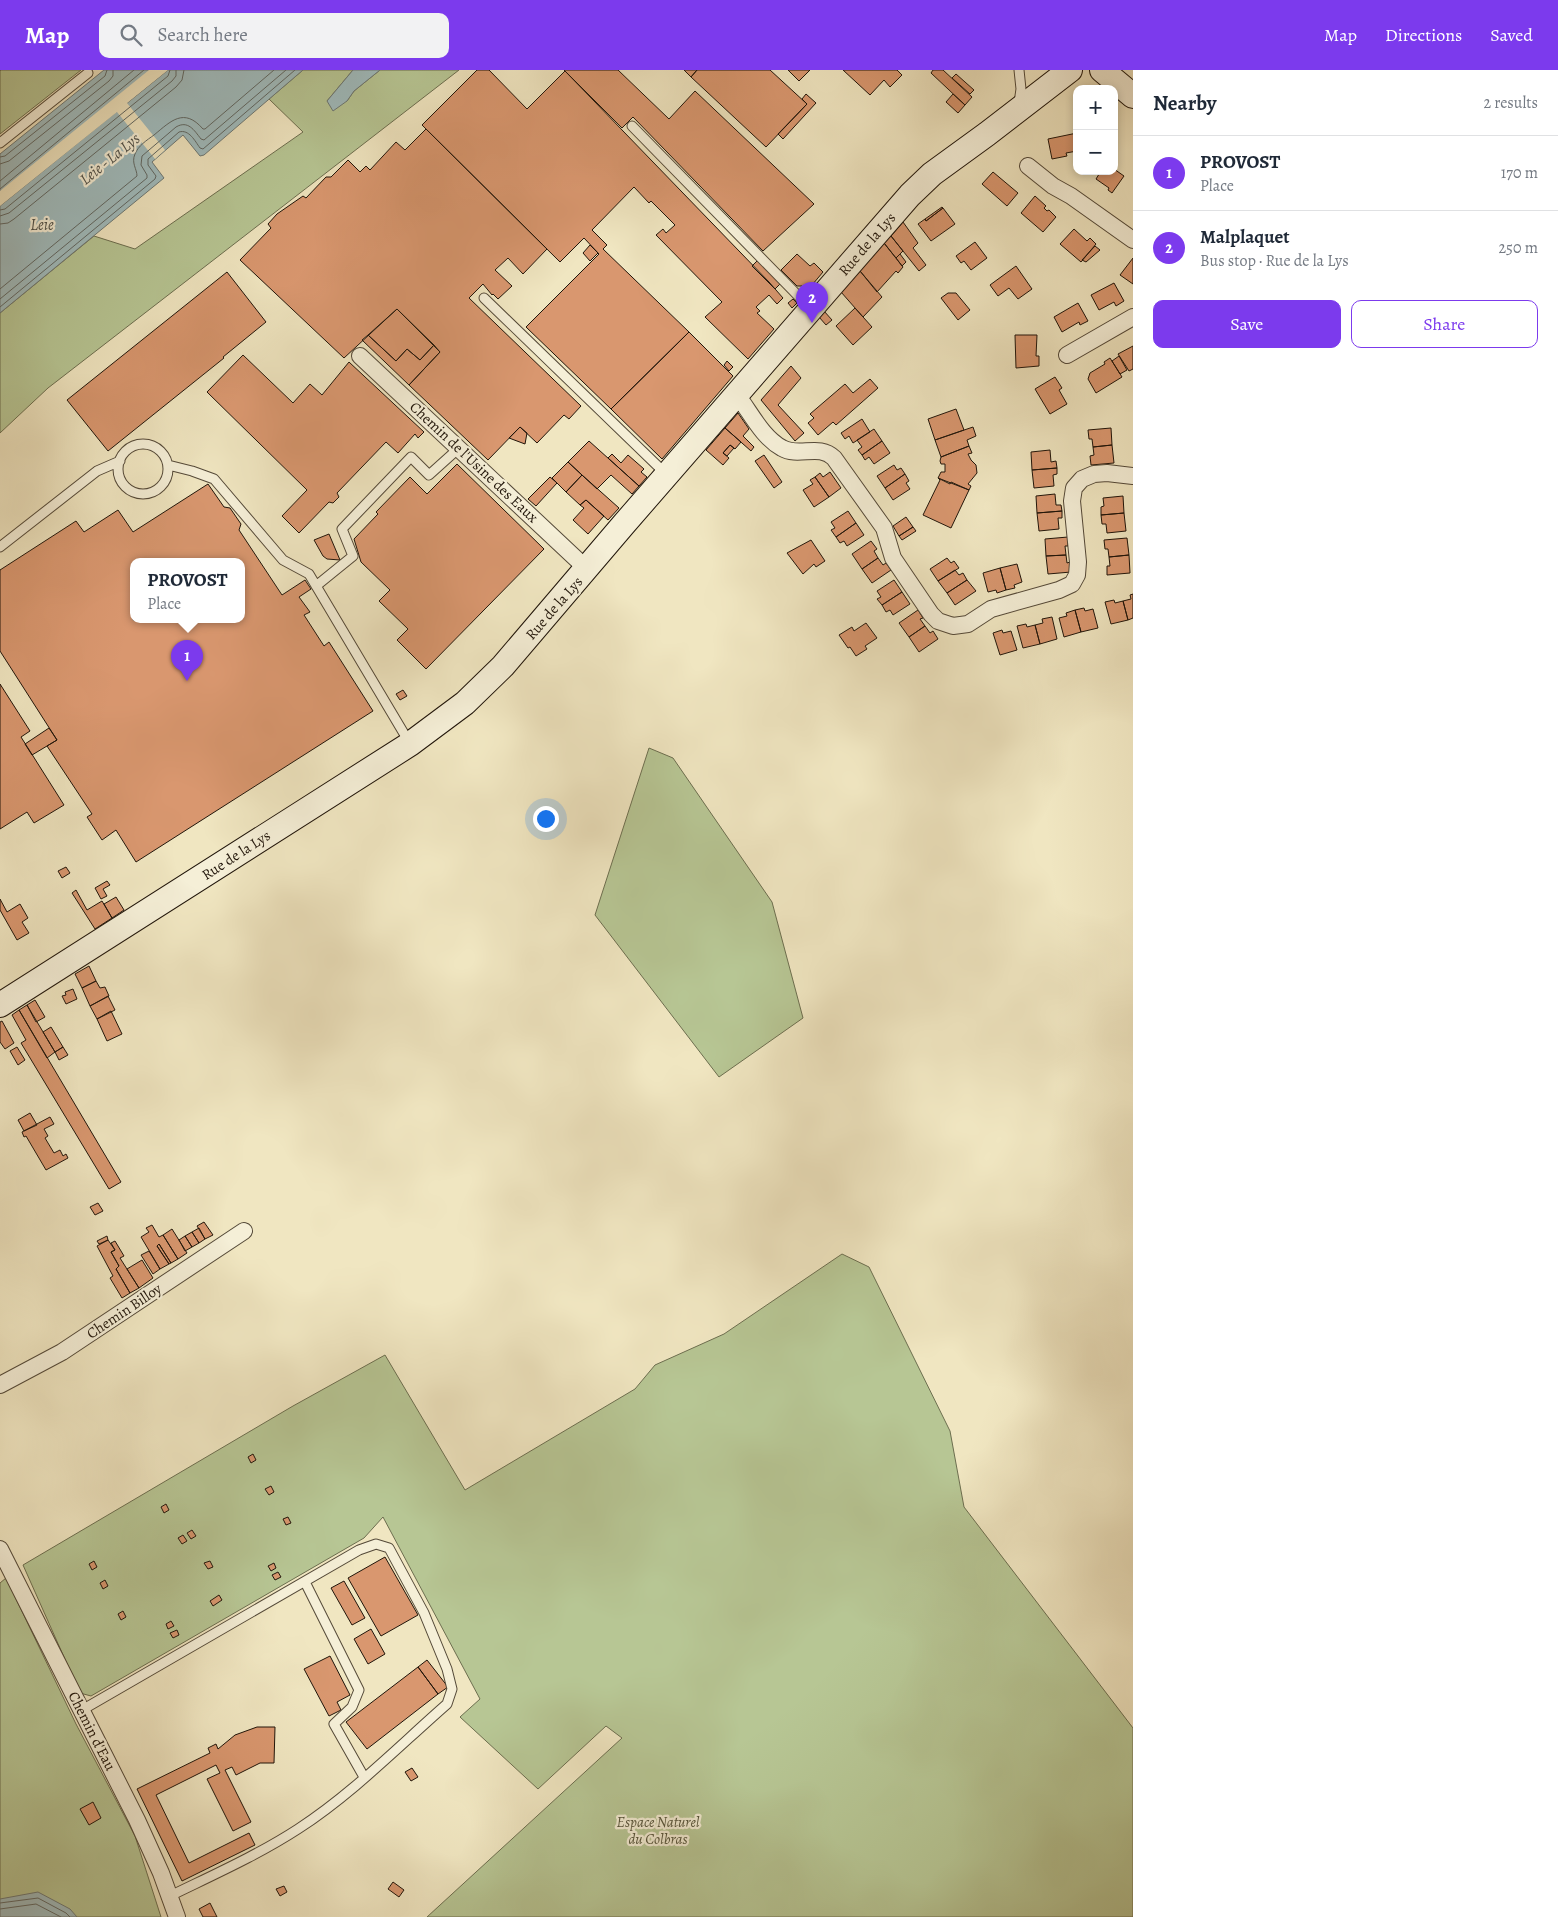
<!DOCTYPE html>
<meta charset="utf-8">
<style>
:root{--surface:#fff;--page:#f2f2f3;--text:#1f2937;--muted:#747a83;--line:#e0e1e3;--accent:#7c3aed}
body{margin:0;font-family:Alegreya,serif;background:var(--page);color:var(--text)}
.controls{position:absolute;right:15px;top:15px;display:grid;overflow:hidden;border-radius:10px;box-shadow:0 2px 8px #0003}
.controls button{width:45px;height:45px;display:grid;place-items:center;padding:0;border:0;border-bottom:1px solid var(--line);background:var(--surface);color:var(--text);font:25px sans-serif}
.you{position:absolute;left:545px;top:748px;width:18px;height:18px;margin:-12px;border:4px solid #fff;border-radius:50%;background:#1a73e8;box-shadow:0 0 0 8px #1a73e833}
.badge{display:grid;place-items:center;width:32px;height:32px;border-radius:50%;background:var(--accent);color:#fff;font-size:16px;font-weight:700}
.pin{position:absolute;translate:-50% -41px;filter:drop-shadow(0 1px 2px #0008)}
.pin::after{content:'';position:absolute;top:26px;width:18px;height:15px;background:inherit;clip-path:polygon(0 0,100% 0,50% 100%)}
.popup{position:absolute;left:130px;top:488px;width:115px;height:65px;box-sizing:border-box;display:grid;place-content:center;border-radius:10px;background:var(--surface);filter:drop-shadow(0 1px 4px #0005);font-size:16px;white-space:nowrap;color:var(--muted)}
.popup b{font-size:19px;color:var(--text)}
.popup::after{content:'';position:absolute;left:50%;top:100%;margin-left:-10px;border:10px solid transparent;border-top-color:var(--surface)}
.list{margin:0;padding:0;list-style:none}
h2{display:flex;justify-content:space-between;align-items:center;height:65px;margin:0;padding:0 20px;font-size:21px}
h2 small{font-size:16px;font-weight:400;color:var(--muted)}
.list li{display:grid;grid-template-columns:32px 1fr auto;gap:15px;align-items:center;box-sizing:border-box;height:75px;padding:0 20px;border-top:1px solid var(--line)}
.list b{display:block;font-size:19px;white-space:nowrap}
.list p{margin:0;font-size:16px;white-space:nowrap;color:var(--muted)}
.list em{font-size:16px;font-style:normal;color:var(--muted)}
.actions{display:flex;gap:10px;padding:15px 20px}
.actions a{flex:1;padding:11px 0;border:1px solid var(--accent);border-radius:10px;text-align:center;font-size:18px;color:var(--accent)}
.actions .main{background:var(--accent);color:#fff}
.icon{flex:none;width:28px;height:28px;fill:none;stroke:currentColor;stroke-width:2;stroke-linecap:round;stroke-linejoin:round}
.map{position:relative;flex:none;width:1133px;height:1847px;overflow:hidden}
header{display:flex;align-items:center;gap:30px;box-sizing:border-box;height:70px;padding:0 25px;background:var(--accent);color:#fff}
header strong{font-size:24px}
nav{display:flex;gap:28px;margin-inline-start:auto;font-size:18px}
.search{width:350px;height:45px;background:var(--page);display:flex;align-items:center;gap:12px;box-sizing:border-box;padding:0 18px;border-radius:10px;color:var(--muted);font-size:19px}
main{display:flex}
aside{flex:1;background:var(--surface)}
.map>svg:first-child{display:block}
</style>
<header>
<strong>Map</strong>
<div class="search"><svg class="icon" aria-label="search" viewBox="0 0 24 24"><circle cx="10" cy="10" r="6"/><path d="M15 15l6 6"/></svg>Search here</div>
<nav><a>Map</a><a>Directions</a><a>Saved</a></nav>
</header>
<main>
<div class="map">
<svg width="1133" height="1847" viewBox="0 0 1133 1847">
<rect width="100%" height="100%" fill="#f0e6c1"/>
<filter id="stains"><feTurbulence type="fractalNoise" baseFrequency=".004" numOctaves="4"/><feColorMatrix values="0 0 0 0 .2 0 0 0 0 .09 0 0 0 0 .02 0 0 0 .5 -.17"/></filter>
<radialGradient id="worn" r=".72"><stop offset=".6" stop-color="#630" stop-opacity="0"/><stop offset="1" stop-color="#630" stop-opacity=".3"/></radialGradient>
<path fill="#b7c694" stroke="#6c6e4f" d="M1 0H81L0 64V1Z
M303 0H353L327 31H347L354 21 380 0H459L48 318 0 363V243L94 166 135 179 303 62 269 29Z
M649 678 673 688 772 832 803 948 719 1007 595 845Z
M842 1184 869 1197 950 1361 964 1437 1133 1658V1847H427L622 1668 606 1656 538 1719 460 1647 480 1629 383 1447 364 1468 91 1626 80 1623 23 1495 293 1336 385 1285 465 1420 635 1319 655 1295 724 1264Z
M6 1508 76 1654 135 1766 161 1847H0V1513Z"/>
<path fill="#a0bcbe" stroke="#6d7976" d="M104 0H151L0 125V84Z
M168 0H303L204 85 200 86 183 65 152 92 164 108 0 243V136Z
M353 0H380L354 21 347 31 333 41 327 31Z
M38 1822 70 1839 77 1847H0V1829Z"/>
<path fill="#f0e6c1" d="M149 0H154L0 128V121Z
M164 0H168L127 33 165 80 155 89 117 42 0 136V133Z"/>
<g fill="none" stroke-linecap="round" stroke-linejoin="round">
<path stroke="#606864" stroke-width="1" d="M0 87 5 86 105 6 107 0
M0 94 9 91 109 11 113 6V0
M0 111 134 0
M0 119 144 0
M0 140 5 139 168 6 170 0
M0 146 9 143 172 11 176 6V0
M0 154 8 153 14 149 176 17 182 10 184 0
M0 219 137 106C137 99 131 93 135 84 138 76 147 70 154 65 171 51 184 37 203 59H205L274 0
M0 229 147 108V105L141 95 142 86 176 57C188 50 194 60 201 69L204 70 286 0
M0 237 155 109 156 106 148 95V89L179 62C189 59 195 71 200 78L203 79 295 0
M0 1833 38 1828 66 1843 70 1847
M0 1839 36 1834 61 1847"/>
</g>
<path fill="#d9976f" stroke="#20150a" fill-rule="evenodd" d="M477 0H489L527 39 565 1 769 212 783 228 777 234 769 225 756 237 760 241 757 243 774 259 748 289 705 247 722 232 656 165 663 159 666 163 675 155 651 131 649 133 634 117 592 160 607 175 603 179 689 262 611 339 526 257 599 184 584 168 560 192 422 55Z
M564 0H618L669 49 695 21 814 134 763 181 633 47 622 58Z
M684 0H697L691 7Z
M697 0H770L807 34 766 77 691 7Z
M788 0H810L799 11Z
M843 0H897L902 5 890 17 884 10 870 25Z
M933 0H943L972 27 965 35 931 3Z
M956 4 974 20 970 24 952 8Z
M806 24 816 33 783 69 778 64 807 34 802 29Z
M953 24 965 35 958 43 946 32Z
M426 59 547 179 523 204 508 188 495 200 512 216 498 229 493 224 492 225 483 214 469 228 581 336 569 349 564 345 537 373 520 357 488 390 409 315 440 282 397 239 344 288 240 190 271 158 268 154 277 144 303 126 306 128 326 107H331L348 90 360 102 366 96 370 100 396 72 405 80Z
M1077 63V81L1066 83 1067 86 1052 89 1048 69Z
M1114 99 1124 106 1112 123 1108 120 1109 118 1096 109 1101 101H1114Z
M993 102 1018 123 1007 136 982 114Z
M1035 126 1046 136 1044 138 1047 141 1049 140 1056 147 1043 162 1021 143Z
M942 137 943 138 926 151 925 149Z
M943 138 955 154 931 171 918 154 925 149 926 151Z
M903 152 918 173 913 178 926 195 919 201 891 166Z
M1074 159 1087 171 1090 168 1096 174 1081 192 1060 174Z
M891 166 903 181 896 188 884 173Z
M975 172 987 188 971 200 964 191 961 193 956 186Z
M884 173 903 197 898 203 896 201 877 222 860 201Z
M590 175 598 183 590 191 583 183Z
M1095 176 1100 180 1086 192 1082 190Z
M797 184 810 196 814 193 823 202 807 221 802 216H797L781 200Z
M900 184 906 192 902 196 896 188Z
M1133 188V214L1120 205Z
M758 190 780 214 775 219 752 196Z
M1016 196 1032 219 1018 229 1009 218 998 226 990 215Z
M860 201 882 227 863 247 841 222Z
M227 202 266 252 223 287 224 288 108 381 67 330Z
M1114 213 1124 231 1116 236 1114 232 1099 240 1091 225Z
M948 223H956L970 240 958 250 941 228Z
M793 229 797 233 792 238 788 233Z
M1078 233 1088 251 1080 255 1079 252 1062 262 1054 247Z
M855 238 872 257 853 275 836 256Z
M397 239 434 275 420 290 407 279 396 291 368 265Z
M824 241 832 250 826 255 819 247Z
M689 262 733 306 662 389 611 339Z
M368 265 396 291 407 279 420 290 434 275 440 282 409 315 362 270Z
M1015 265H1037L1036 286H1039V296L1016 298Z
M1133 276V299L1129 301 1118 284Z
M243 285 293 333 310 314 322 325 349 292 424 362 418 368 415 364 398 383 386 372 337 423 339 427 333 433 329 432 299 463 282 446 307 420 207 322Z
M1119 286 1127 300 1120 304 1112 291Z
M1110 288 1122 307 1096 323 1088 309 1090 303 1105 294 1104 292Z
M727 291 733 297 729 301 724 295Z
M791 296 801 308 778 335 804 363 795 371 761 330Z
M1055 307 1062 318 1059 320 1067 334 1050 344 1035 319Z
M870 309 878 318 836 355 833 352 818 365 808 353 814 348 810 344 845 314 853 323Z
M956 339 964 360 935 370 928 349Z
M738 343 749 359 743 366 754 377 751 381 725 358Z
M862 349 870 362 853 373 849 366 845 369 841 363Z
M520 357 527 363 525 374 509 368Z
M973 357 976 366 967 370 969 376 941 387 935 370Z
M725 358 741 372 735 379 730 375 723 383 729 388 723 395 706 380Z
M1111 358 1112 375 1093 377 1092 369H1089L1088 360Z
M874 359 882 371 862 385 858 380 862 377 857 370Z
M589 371 639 416 632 424 611 405 597 419 568 392Z
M882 371 890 383 874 394 869 387 865 390 862 385Z
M730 375 734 378 727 386 723 383Z
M1112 375 1114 393 1091 395 1090 386 1094 385 1093 377Z
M969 376 972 383 968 384 971 390 976 395 977 403 968 414 971 416 969 420 938 408 941 402H945V394H941L940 391 941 387Z
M1050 380 1051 392 1056 391 1057 398 1032 400 1031 382Z
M612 384 621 393 628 385 644 399 641 402 647 407 639 416 608 388Z
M764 385 782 412 774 418 755 391Z
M568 392 582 405 566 422 552 408Z
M457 394 544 479 426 599 397 570 408 559 379 531 390 520 361 492 354 469 378 444 376 442 410 407 427 424Z
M894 395 897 400 901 398 905 404 885 418 877 406Z
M1057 398V404L1053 405 1054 416 1034 418 1032 400Z
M830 402 841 418 829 427 815 407 820 403 823 407Z
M905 404 909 411 906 413 910 419 893 430 885 418Z
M582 405 619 438 608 450 586 430 580 435 566 422Z
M550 407 557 413 536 436 528 429Z
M815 407 829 427 814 437 803 420 813 414 810 410Z
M938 408 950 414 951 412 969 420 951 458 923 445 940 410Z
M208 414 224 437 230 438 241 454 239 460 282 525 305 510 311 519 299 527 310 542 304 545 324 576 329 572 373 641 136 792 116 760 102 770 87 747 92 744 47 676 57 670 0 581V500L76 451 84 462 118 440 133 462ZM133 492H241V550H133Z
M1055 424 1056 435H1061L1062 441 1037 443 1036 426Z
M1123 426 1124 443 1101 445V437L1104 436 1103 428Z
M586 430 604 446 588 464 573 450 584 438 580 435Z
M848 441 856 453 836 467 831 460 835 458 831 452Z
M1062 441V448H1058L1059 459 1039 461 1037 443Z
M1124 443 1126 461 1107 463 1106 454H1102L1101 445Z
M906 447 913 457 899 466 893 456Z
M856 453 864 465 847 476 844 471 840 473 836 467Z
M913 457 916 461 902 470 899 466Z
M329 464 340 490 327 489 323 486 314 470Z
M1068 467V476H1065L1066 485 1046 486 1045 469Z
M1127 468 1129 485 1109 487 1108 479H1105L1104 470Z
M811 470 825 491 816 497 814 494 803 504 787 483Z
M871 471 877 479 874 481 878 488 862 499 852 484Z
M1066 485 1067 493 1070 492 1071 502 1048 504 1046 486Z
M1129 485 1130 503 1107 505V496H1110L1109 487Z
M878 488 883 495 886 493 891 500 872 513 862 499Z
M947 488 951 493 954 491 959 498 938 511 930 499Z
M1017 494 1022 512 1014 515 1015 518 1006 520 1000 498Z
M1000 498 1006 520 997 523 996 520 988 522 983 503Z
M955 500 959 505 963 503 967 510 947 523 938 511Z
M894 510 902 522 882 535 877 529 881 527 877 521Z
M967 510 976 521 955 535 947 523Z
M902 522 910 534 893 545 890 540 886 542 882 535Z
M1133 524V548L1128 550 1123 531 1131 529 1130 525Z
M1114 530 1115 533 1123 531 1128 550 1111 554 1105 532Z
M1084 538 1085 541 1093 539 1098 558 1081 562 1075 540Z
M918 540 923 548 920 549 925 556 909 567 899 553Z
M1075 540 1081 562 1064 567 1059 548 1067 546 1066 543Z
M1052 547 1057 569 1040 574 1035 555 1043 553 1042 549Z
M866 553 877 568 865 576 867 579 856 586 850 577 848 578 839 565 852 557 854 561Z
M1026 554 1027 557 1035 555 1040 574 1023 578 1017 556Z
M925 556 930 563 933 561 938 569 919 582 909 567Z
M1002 560 1003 563 1011 561 1017 580 1000 585 993 563Z
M0 614 30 661 21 667 64 735 34 753 27 742 0 759Z
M403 620 407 626 400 630 396 624Z
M49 658 57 670 32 685 25 674Z
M66 797 70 803 62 808 58 801Z
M107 811 110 815 103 819 107 826 101 829 95 818Z
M76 820 87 840 102 831 112 848 95 859 72 823Z
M116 827 124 840 112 848 104 834Z
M0 829 7 842 20 834 28 848 22 852 29 863 17 870 0 840Z
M89 896 96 911 82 918 75 904Z
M96 911 100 918 105 917 109 926 90 936 82 918Z
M73 919 77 929 66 934 62 926 66 925 65 922Z
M108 926 115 940 97 949 90 936Z
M35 930 45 947 36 952 27 935Z
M27 935 55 982 47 988 19 940Z
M19 940 121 1112 109 1119 21 973 26 970 12 945Z
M111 941 122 964 107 971 97 949Z
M2 951 14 973 5 979 0 972V952Z
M51 957 63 977 55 982 43 962Z
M17 977 25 990 18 995 10 981Z
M63 977 68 985 59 990 55 982Z
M30 1043 37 1055 24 1061 18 1050Z
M50 1047 54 1054 44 1059 48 1066 45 1068 54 1083 60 1080 63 1086 66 1084 68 1088 46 1100 26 1066 24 1067 22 1062Z
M98 1133 103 1141 95 1145 90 1137Z
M204 1152 213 1165 205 1169 197 1156Z
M152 1155 159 1167 163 1165 178 1189 171 1193 159 1174 157 1176 169 1194 160 1199 141 1167 149 1162 146 1158Z
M199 1158 205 1169 199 1173 192 1162Z
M172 1159 187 1183 178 1189 163 1165Z
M192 1162 199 1173 192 1177 185 1166Z
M107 1166 108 1170 99 1174 97 1171Z
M185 1166 192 1177 185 1181 179 1170Z
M108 1170 115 1180 111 1182 119 1196 116 1199 130 1223 122 1228 110 1208 113 1206 97 1176Z
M115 1171 124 1186 120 1188 139 1218 130 1223 116 1199 119 1196 111 1182 115 1180 111 1173Z
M159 1174 171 1193 169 1194 157 1176Z
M149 1181 160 1199 153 1204 141 1185Z
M142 1190 153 1208 139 1218 127 1199Z
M253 1384 256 1390 251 1393 248 1387Z
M271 1416 274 1422 269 1425 265 1419Z
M166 1434 169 1440 164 1443 161 1437Z
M288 1447 291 1453 286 1455 283 1449Z
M192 1460 196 1466 191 1469 187 1463Z
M183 1465 187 1471 182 1474 178 1468Z
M385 1487 418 1545 381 1566 348 1508Z
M94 1491 97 1497 92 1500 89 1494Z
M210 1491 213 1497 208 1499 204 1493Z
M274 1493 276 1498 271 1501 268 1496Z
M278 1502 281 1507 275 1510 272 1505Z
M105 1510 108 1516 103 1519 100 1513Z
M344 1511 365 1548 352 1555 331 1518Z
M219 1525 222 1530 213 1536 210 1531Z
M123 1541 126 1547 121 1550 118 1544Z
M171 1551 174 1556 168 1559 166 1554Z
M371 1559 385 1584 368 1594 354 1569Z
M177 1560 179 1565 173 1568 170 1563Z
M330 1586 350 1625 337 1632 341 1640 329 1646 304 1599Z
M427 1590 448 1617 438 1624 418 1597Z
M418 1597 438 1624 367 1679 346 1652Z
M257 1657H275L274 1693H260L236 1705 232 1697 225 1700 251 1752 233 1761 207 1709 220 1703 216 1695 156 1725 189 1793 249 1763 255 1775 182 1811 137 1719 210 1683 208 1678 216 1674 218 1679 235 1665Z
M412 1698 418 1707 411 1711 405 1702Z
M93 1732 101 1748 89 1755 80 1739Z
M393 1812 404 1820 399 1827 388 1819Z
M284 1816 287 1822 280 1826 276 1819Z
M210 1833 217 1847H203L199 1839Z"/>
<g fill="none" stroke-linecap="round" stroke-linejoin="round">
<defs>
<path id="lane" d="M1019 0 1021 19 1019 33
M632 56 811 239
M0 73 88 3
M484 228 667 405
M118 399a25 25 0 1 1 50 0a25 25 0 1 1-50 0Z
M168 395 192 401 214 409 283 490 309 504 409 672
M0 477 97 401 120 391
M316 516 353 486 342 459 411 387 429 405 459 378
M305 1512 359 1620 352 1637 334 1654 364 1707
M82 1640 359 1480 376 1474 389 1478 424 1543 447 1599 452 1619 447 1634C399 1676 352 1724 298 1759 258 1785 213 1805 170 1826"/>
<path id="street" d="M1028 96 1053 116 1071 126 1133 170
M1067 285 1133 247
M360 286 587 499
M737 325C751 343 762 367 782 378 799 388 819 373 834 388L884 458 893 488 931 544 938 551 953 556 968 554 991 539 1059 520 1072 514 1077 505 1078 492 1072 431 1074 418 1082 409 1094 404 1107 403 1133 406
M0 1315 62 1282 244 1161
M0 1479 137 1750 161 1803 177 1847"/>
<path id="secondary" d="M1102 0 1133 26
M0 935 410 674 465 633 503 596 624 454 910 125 932 104 987 64 1070 0"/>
</defs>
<use href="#lane" stroke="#544938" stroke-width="11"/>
<use href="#street" stroke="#544938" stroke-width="18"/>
<use href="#secondary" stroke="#20150a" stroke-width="26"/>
<use href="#lane" stroke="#f5efd7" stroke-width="9"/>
<use href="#street" stroke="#f5efd7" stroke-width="16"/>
<use href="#secondary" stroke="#f5efd7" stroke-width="24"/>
</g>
<g text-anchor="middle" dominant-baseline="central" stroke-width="4.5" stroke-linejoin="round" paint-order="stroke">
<g font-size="15" fill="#20150a" stroke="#f5efd7">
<text transform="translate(867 174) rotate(-49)">Rue de la Lys</text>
<text transform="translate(474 392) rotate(43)">Chemin de l'Usine des Eaux</text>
<text transform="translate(554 538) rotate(-49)">Rue de la Lys</text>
<text transform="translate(236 785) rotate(-33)">Rue de la Lys</text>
<text transform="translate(124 1241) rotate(-34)">Chemin Billoy</text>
<text transform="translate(92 1661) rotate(63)">Chemin d'Eau</text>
</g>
<g font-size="15" font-style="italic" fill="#55533a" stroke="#f5efd7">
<text x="658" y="1752">Espace Naturel<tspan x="658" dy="17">du Colbras</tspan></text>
</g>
<g font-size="16" font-style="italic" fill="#4d4f49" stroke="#f5efd7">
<text transform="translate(110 89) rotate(-39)">Leie - La Lys</text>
<text x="42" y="155">Leie</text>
</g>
</g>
<rect width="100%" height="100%" filter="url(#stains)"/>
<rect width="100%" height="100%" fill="url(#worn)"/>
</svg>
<div class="controls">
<button>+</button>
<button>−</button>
</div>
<div class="you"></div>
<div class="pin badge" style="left:187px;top:611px">1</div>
<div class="popup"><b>PROVOST</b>Place</div>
<div class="pin badge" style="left:812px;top:253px">2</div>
</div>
<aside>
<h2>Nearby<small>2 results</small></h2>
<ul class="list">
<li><span class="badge">1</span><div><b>PROVOST</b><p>Place</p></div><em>170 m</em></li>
<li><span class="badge">2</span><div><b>Malplaquet</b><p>Bus stop · Rue de la Lys</p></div><em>250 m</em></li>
</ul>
<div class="actions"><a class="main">Save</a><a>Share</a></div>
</aside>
</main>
